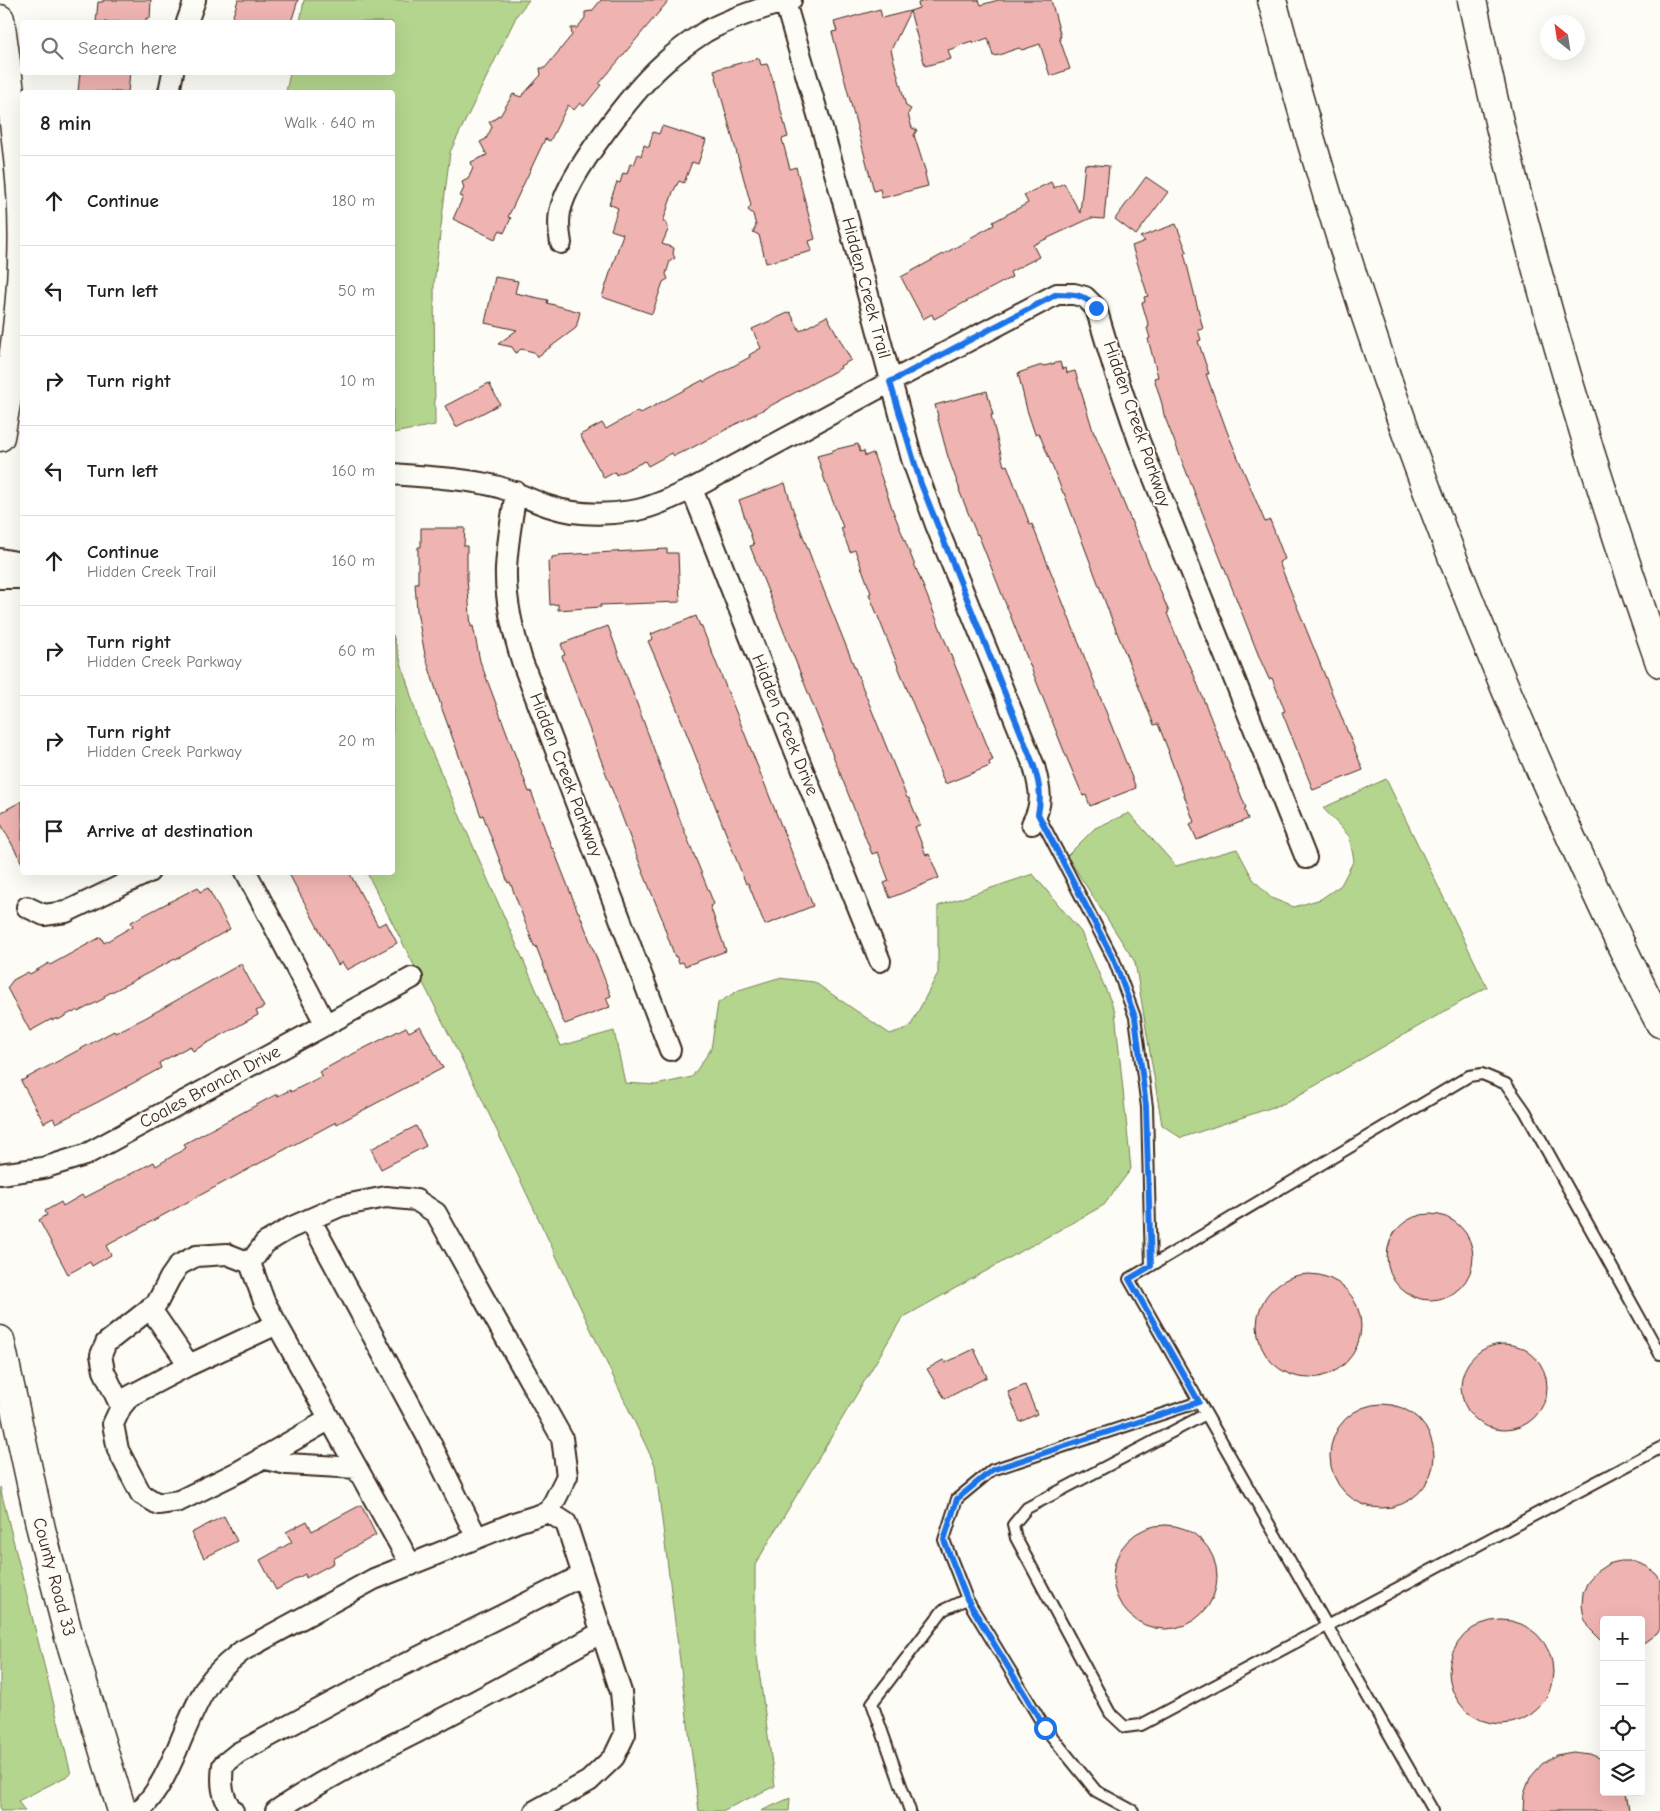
<!DOCTYPE html>
<meta charset="utf-8">
<style>
:root{--surface:#fff;--page:#f2f2f2;--text:#202124;--muted:#757577;--line:#e0e0e0}
body{margin:0;font-family:"Comic Neue",sans-serif;background:var(--page);color:var(--text)}
.controls{position:absolute;right:15px;bottom:15px;display:grid;overflow:hidden;border-radius:5px;box-shadow:0 5px 20px #0002}
.controls button{width:45px;height:45px;display:grid;place-items:center;padding:0;border:0;border-bottom:1px solid var(--line);background:var(--surface);color:var(--text);font:25px sans-serif}
.compass{position:absolute;left:1540px;top:15px;width:45px;height:45px;border-radius:50%;background:var(--surface);box-shadow:0 5px 20px #0002;rotate:330deg}
.stop{position:absolute;width:15px;height:15px;margin:-11px;border:4px solid #1a73e8;border-radius:50%;background:#fff}
.stop.end{background:#1a73e8;border-color:#fff;box-shadow:0 1px 5px #0008}
.list{margin:0;padding:0;list-style:none}
h2{display:flex;justify-content:space-between;align-items:center;height:65px;margin:0;padding:0 20px;font-size:21px}
h2 small{font-size:16px;font-weight:400;color:var(--muted)}
.list li{display:grid;grid-template-columns:32px 1fr auto;gap:15px;align-items:center;box-sizing:border-box;height:90px;padding:0 20px;border-top:1px solid var(--line)}
.list b{display:block;font-size:19px;white-space:nowrap}
.list p{margin:0;font-size:16px;white-space:nowrap;color:var(--muted)}
.list em{font-size:16px;font-style:normal;color:var(--muted)}
.icon{flex:none;width:28px;height:28px;fill:none;stroke:currentColor;stroke-width:2;stroke-linecap:round;stroke-linejoin:round}
.map{position:relative;flex:none;width:1660px;height:1811px;overflow:hidden}
.search{position:absolute;background:var(--surface);box-shadow:0 5px 20px #0002;left:20px;top:20px;width:375px;height:55px;display:flex;align-items:center;gap:12px;box-sizing:border-box;padding:0 18px;border-radius:5px;color:var(--muted);font-size:19px}
.panel{position:absolute;background:var(--surface);box-shadow:0 5px 20px #0002;left:20px;top:90px;width:375px;height:785px;border-radius:5px}
.map>svg:first-child{display:block}
</style>
<div class="map">
<svg width="1660" height="1811" viewBox="0 0 1660 1811">
<rect width="100%" height="100%" fill="#fdfcf7"/>
<filter id="ink" filterUnits="userSpaceOnUse"><feTurbulence type="fractalNoise" baseFrequency=".02" numOctaves="2"/><feDisplacementMap in="SourceGraphic" scale="10" xChannelSelector="R" yChannelSelector="G"/><feConvolveMatrix kernelMatrix="1 2 1 2 8 2 1 2 1" color-interpolation-filters="sRGB"/></filter>
<g filter="url(#ink)">
<path fill="#b4d58e" stroke="#788056" d="M304 0H529L517 15 450 152 434 284 435 425 393 433 392 92H286L290 73 392 72V22H300Z
M393 635 419 723 561 1046 614 1031 625 1083 656 1085 692 1077 711 1049 718 1003 739 990 778 978 814 982 890 1034 910 1027 938 973V906L1033 874 1081 932 1115 1011 1131 1169 1104 1205 902 1318 755 1565V1642L775 1786 722 1811H699L655 1465 480 1095 367 873 392 872Z
M1386 779 1487 987 1285 1103 1181 1138 1162 1125 1135 962 1067 856 1095 828 1129 813 1176 866 1237 849 1253 879 1271 898 1294 907 1321 899 1341 885 1354 860 1349 836 1323 808Z
M0 1487 71 1774 18 1801 25 1811H0Z
M790 1798 789 1811H761Z"/>
<path fill="#efb4b1" stroke="#3b2a1e" d="M103 0H151L150 19 146 18V22H96L98 2H103Z
M238 0H298L291 22H231Z
M601 0H669L599 84 601 85 584 106 580 103 574 110 568 105 550 141 545 139 508 217 511 218 504 233 500 230 495 239 453 219 463 197 460 196 464 188 462 182 468 179 473 168 471 162 487 155 480 142 486 139 492 127 489 122 495 119 498 115 500 116 513 94 521 97 541 75 540 68H545L572 35 571 28H577L585 18V12L592 11Z
M927 0H979L981 5 998 0H1051L1061 37H1059L1070 69 1050 76 1040 44 1022 50 1019 48 1007 52 1000 55 993 56 988 38 974 43 972 41 960 45 958 47 948 50 951 59 925 66 910 11 919 8 918 3Z
M880 9 882 18 910 11 891 50 906 106 911 109 908 114 912 128 917 130 914 135 926 173 925 174 928 186 882 198 880 189 874 191 832 32 837 31 834 22Z
M759 58 761 65 767 64 772 77 788 137 782 139 790 169 796 167 815 239 809 241 812 251 766 263 759 235 753 232 756 226 753 214 748 210 751 205 714 70Z
M80 72H130L128 92H78Z
M662 126 706 140 698 164 692 162 684 183 679 181 673 192 663 222H666L668 230 662 244 674 248 673 254 675 258 670 261 666 274 668 279 663 282 652 314 602 297 623 234 611 230 618 208 609 204 617 182 620 183 623 173 627 174 630 164 634 165 638 154 641 156 644 145 649 147 653 132 659 134Z
M1085 164 1109 166 1104 219 1091 218 1033 245 1039 257 1010 272 1012 277 934 319 932 314 923 319 901 277 971 239 970 238 994 225 993 222 1028 203 1024 195 1051 182 1054 188 1064 183 1080 213Z
M1146 177 1168 192 1136 235 1115 219Z
M1176 224 1187 252 1184 253 1203 329 1198 330 1201 340 1198 341 1209 374H1206L1228 434 1265 522 1270 520 1285 559 1279 562 1363 770 1313 790 1282 712 1285 711 1272 678 1269 679 1260 659 1164 415 1162 404 1154 378 1158 377 1157 373 1148 339 1150 338 1147 328 1149 327 1142 303 1145 302 1144 297 1148 296 1132 246 1145 241 1140 237Z
M495 277 518 281 515 293 548 300 547 303 580 312 576 328 537 357 534 352 521 349 516 353 512 347 498 344 517 330 485 323Z
M790 312 800 331 827 316 851 360 840 366 841 368 684 452V451L674 456 672 453 648 466 645 461 616 475 615 472 604 478 580 435 602 423 606 429 638 411 639 414 703 380 704 382 750 357 749 355 761 348 752 329Z
M1060 362 1062 369 1066 368 1067 373 1075 371 1094 434H1095L1169 612 1167 613 1184 656 1189 665H1190L1246 808 1244 809 1248 819 1197 840 1190 824 1194 822 1168 752H1169L1158 724 1154 725 1112 620 1064 493H1063L1039 433 1035 434 1027 410 1018 373 1042 365 1044 366Z
M489 383 500 404 456 427 445 406Z
M987 391 993 415H991L1004 466 1007 465 1030 525 1032 524 1136 788 1090 806 1086 795 1083 796 1066 756 978 534 977 535 959 490H960L948 457 937 416H938L935 405Z
M858 444 860 452 864 451 865 456 873 453 893 511 993 760 989 762 990 766 945 784 869 594 871 593 855 550 850 552 841 528 843 527 826 484 817 456 832 452 833 450Z
M785 483 792 507 820 581 907 798H909L920 825 915 827 926 855 929 854 939 878 890 898 884 883 889 881 878 852 872 854 750 546 754 545 739 500Z
M421 528H465L464 546H467V579L471 627 473 626 480 661 529 792 531 791 552 849 553 848 578 912H579L611 996 606 998 610 1007 565 1024 561 1017 556 999 536 946H534L510 882 508 883 483 815 481 816 442 709 425 655 417 611 415 583H418V547H421Z
M667 549V553H678L680 602 600 605 601 607 558 610V604L550 605 548 561 552 560V557L560 556 559 555Z
M696 616 700 626 701 625 742 727 813 906 765 925 748 883 746 884 660 666H659L648 641 653 639 651 634Z
M608 626 682 825 714 904 710 906 726 951 685 966 683 962 679 963 676 956 675 957 662 921H663L641 867 562 656 565 655 561 644Z
M22 801V863L0 822V813Z
M288 872H349L378 926 386 922 397 943 347 970 342 962 338 965Z
M198 887 200 892 208 888 230 929 175 960V959L104 996 105 998 78 1012 77 1010 73 1013 72 1012 58 1020 57 1018 52 1021V1019L30 1031 7 988 13 980 28 972 30 974 49 963 50 965 101 937 104 943 133 926 131 922Z
M241 964 264 1007 256 1011 258 1015 193 1051 190 1046 159 1063 161 1068 98 1102 56 1123 53 1118 44 1123 21 1081 114 1031 115 1033 145 1018Z
M420 1026 443 1068 337 1124 336 1122 106 1246 111 1255 92 1266 90 1262 68 1274 39 1220 47 1215 45 1211 61 1202 63 1206 82 1195 84 1198 154 1162 156 1166 186 1148 184 1144 277 1094 278 1096 290 1090 291 1092 322 1076 319 1072 345 1058 406 1027 409 1032Z
M416 1126 426 1146 381 1169 371 1149Z
M1387 1257a43 43 0 1 1 86 0a43 43 0 1 1-86 0Z
M1257 1326a52 52 0 1 1 104 0a52 52 0 1 1-104 0Z
M1461 1387a43 43 0 1 1 86 0a43 43 0 1 1-86 0Z
M974 1349 987 1377 945 1399 927 1369 943 1360 945 1363Z
M1025 1385 1037 1414 1020 1422 1008 1392Z
M1330 1456a52 52 0 1 1 104 0a52 52 0 1 1-104 0Z
M361 1505 376 1535 333 1559 334 1563 306 1578 305 1574 276 1590 260 1560 292 1542 286 1532 307 1521 312 1531Z
M224 1516 237 1541 204 1558 191 1533Z
M1113 1577a52 52 0 1 1 104 0a52 52 0 1 1-104 0Z
M1620 1561H1633L1646 1566 1656 1574 1660 1579V1628L1657 1633 1641 1645V1620H1604V1643L1590 1629 1584 1618 1582 1605 1583 1593 1588 1581 1596 1572 1608 1564Z
M1449 1672a52 52 0 1 1 104 0a52 52 0 1 1-104 0Z
M1573 1752 1590 1754 1604 1760V1792H1626L1629 1811H1523L1524 1794 1530 1778 1542 1764 1556 1755Z"/>
<g fill="none" stroke-linecap="round" stroke-linejoin="round">
<defs>
<path id="lane" d="M1038 814 1114 960 1135 1017 1147 1107 1151 1266
M1206 1414 1027 1508 1013 1525 1016 1538 1110 1713 1125 1727 1141 1725 1660 1448
M910 1811 872 1703 943 1610 967 1599
M1133 1811 1096 1791 1045 1728 967 1599 944 1540 957 1499 992 1470 1199 1402
M1433 1811 1129 1279 1469 1076 1482 1074 1506 1084 1525 1111 1660 1354"/>
<path id="street" d="M785 2 840 190 912 459 936 525 1034 766C1040 789 1044 803 1032 824
M187 22 195 0
M169 92 173 72
M561 243C559 232 558 223 560 212 567 175 634 90 663 64 676 52 691 41 705 32 725 20 768 6 791 0
M392 474C427 477 461 478 495 486 514 491 530 500 548 506 574 515 605 515 632 511 653 508 673 497 692 489L890 382 1057 294H1074L1085 297 1096 308 1114 368 1139 441 1306 858
M692 489 796 753 880 961
M516 492C512 518 507 544 506 569 505 601 513 631 522 661L670 1050
M0 559 22 563
M0 578H22
M246 872 326 1025
M27 907 44 915 66 912 149 872
M0 1174 43 1168 85 1155 412 978
M310 1219 427 1436 477 1538
M150 1308 189 1365
M277 1324 189 1365 130 1396 121 1407 113 1424 118 1450 141 1494 158 1504 179 1501 240 1471 330 1419
M121 1407 104 1371 101 1355 106 1343 157 1303 170 1278 179 1265 196 1256 227 1254 250 1263
M261 1458 287 1464 357 1468
M411 1565 264 1301 250 1263 265 1243 290 1228 340 1206 386 1197 416 1200 436 1213 562 1438 567 1476 549 1512
M139 1811C173 1780 183 1721 209 1683 218 1670 230 1661 242 1651L374 1579 517 1522 549 1512 566 1523 621 1692 625 1734 614 1757 589 1781 535 1811
M233 1811C221 1797 221 1782 223 1765L238 1753 385 1674 583 1575
M276 1811C322 1780 372 1755 421 1730 482 1698 542 1666 602 1632"/>
<path id="secondary" d="M0 19C8 77 17 134 21 192 27 274 15 357 0 437
M0 1340 41 1529 69 1637 122 1811"/>
<path id="highway" d="M1272 0C1345 277 1440 548 1558 809 1591 881 1623 953 1660 1023
M1472 0C1518 225 1584 446 1660 663"/>
</defs>
<use href="#lane" stroke="#3b2a1e" stroke-width="14"/>
<use href="#street" stroke="#3b2a1e" stroke-width="24"/>
<use href="#secondary" stroke="#3b2a1e" stroke-width="31"/>
<use href="#highway" stroke="#3b2a1e" stroke-width="31"/>
<use href="#lane" stroke="#fdfcf7" stroke-width="10"/>
<use href="#street" stroke="#fdfcf7" stroke-width="20"/>
<use href="#secondary" stroke="#fdfcf7" stroke-width="28"/>
<use href="#highway" stroke="#fdfcf7" stroke-width="28"/>
</g>
</g>
<g fill="none" stroke-linecap="round" stroke-linejoin="round" filter="url(#ink)">
<path stroke="#1a73e8" stroke-width="6" d="M1045 1728 967 1599 944 1540 957 1499 992 1470 1199 1402 1129 1279 1151 1266 1146 1106 1135 1017 1114 960 1038 814C1042 796 1039 783 1034 766L921 484 890 382 1057 294C1073 294 1085 294 1096 308"/>
</g>
<g text-anchor="middle" dominant-baseline="central" stroke-width="4" stroke-linejoin="round" paint-order="stroke">
<g font-size="18" fill="#3b2a1e" stroke="#fdfcf7">
<text transform="translate(866 288) rotate(75)">Hidden Creek Trail</text>
<text transform="translate(1137 424) rotate(71)">Hidden Creek Parkway</text>
<text transform="translate(785 725) rotate(68)">Hidden Creek Drive</text>
<text transform="translate(566 775) rotate(69)">Hidden Creek Parkway</text>
<text transform="translate(210 1087) rotate(-28)">Coales Branch Drive</text>
<text transform="translate(54 1577) rotate(75)">County Road 33</text>
</g>
</g>
</svg>
<div class="controls">
<button>+</button>
<button>−</button>
<button><svg class="icon" aria-label="locate" viewBox="0 0 24 24"><circle cx="12" cy="12" r="6"/><path d="M12 2v4M12 18v4M2 12h4M18 12h4"/></svg></button>
<button><svg class="icon" aria-label="layers" viewBox="0 0 24 24"><path d="M12 4l9 5-9 5-9-5zM3 14l9 5 9-5"/></svg></button>
</div>
<svg class="compass" viewBox="-18 -18 36 36"><path d="M0-13l5 13h-10z" fill="#e53935"/><path d="M0 13l5-13h-10z" fill="#757577"/></svg>
<div class="stop" style="left:1045px;top:1728px"></div>
<div class="stop end" style="left:1096px;top:308px"></div>
<div class="search"><svg class="icon" aria-label="search" viewBox="0 0 24 24"><circle cx="10" cy="10" r="6"/><path d="M15 15l6 6"/></svg>Search here</div>
<section class="panel">
<h2>8 min<small>Walk · 640 m</small></h2>
<ul class="list">
<li><svg class="icon" aria-label="ahead" viewBox="0 0 24 24"><path d="M12 20V5M6 11l6-6 6 6"/></svg><div><b>Continue</b></div><em>180 m</em></li>
<li><svg class="icon" aria-label="left" viewBox="0 0 24 24"><path d="M17 20v-9H6M10 6l-5 5 5 5"/></svg><div><b>Turn left</b></div><em>50 m</em></li>
<li><svg class="icon" aria-label="right" viewBox="0 0 24 24"><path d="M7 20v-9h11M14 6l5 5-5 5"/></svg><div><b>Turn right</b></div><em>10 m</em></li>
<li><svg class="icon" aria-label="left" viewBox="0 0 24 24"><path d="M17 20v-9H6M10 6l-5 5 5 5"/></svg><div><b>Turn left</b></div><em>160 m</em></li>
<li><svg class="icon" aria-label="ahead" viewBox="0 0 24 24"><path d="M12 20V5M6 11l6-6 6 6"/></svg><div><b>Continue</b><p>Hidden Creek Trail</p></div><em>160 m</em></li>
<li><svg class="icon" aria-label="right" viewBox="0 0 24 24"><path d="M7 20v-9h11M14 6l5 5-5 5"/></svg><div><b>Turn right</b><p>Hidden Creek Parkway</p></div><em>60 m</em></li>
<li><svg class="icon" aria-label="right" viewBox="0 0 24 24"><path d="M7 20v-9h11M14 6l5 5-5 5"/></svg><div><b>Turn right</b><p>Hidden Creek Parkway</p></div><em>20 m</em></li>
<li><svg class="icon" aria-label="arrive" viewBox="0 0 24 24"><path d="M6 21V4h12l-3 4 3 4H6"/></svg><div><b>Arrive at destination</b></div></li>
</ul>
</section>
</div>
